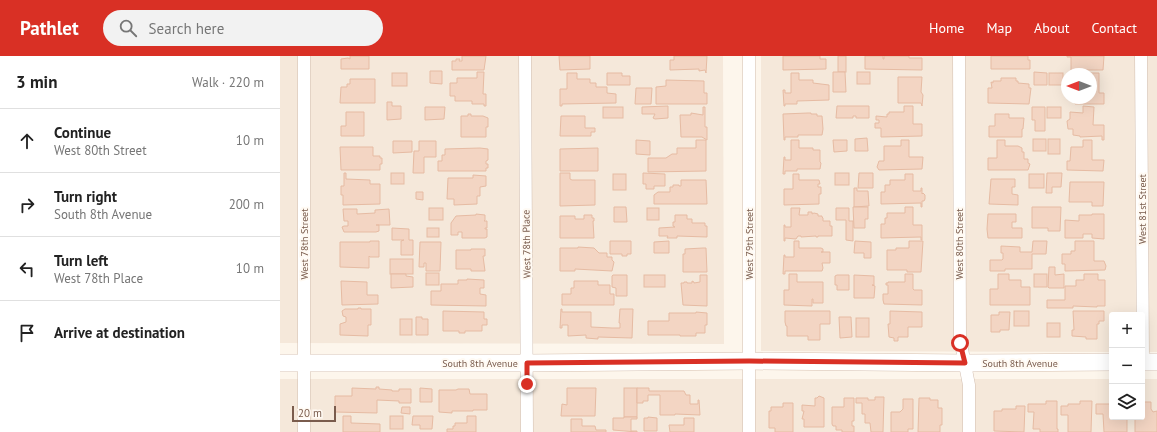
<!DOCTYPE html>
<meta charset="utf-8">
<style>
:root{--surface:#fff;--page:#f2f2f2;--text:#222;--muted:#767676;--line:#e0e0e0;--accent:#d93025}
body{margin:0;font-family:"PT Sans",sans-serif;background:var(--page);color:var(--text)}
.controls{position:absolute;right:12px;bottom:12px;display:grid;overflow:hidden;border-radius:4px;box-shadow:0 4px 16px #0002}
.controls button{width:36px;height:36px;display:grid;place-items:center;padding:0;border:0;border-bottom:1px solid var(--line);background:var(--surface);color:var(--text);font:20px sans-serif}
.compass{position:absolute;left:781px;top:12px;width:36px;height:36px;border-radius:50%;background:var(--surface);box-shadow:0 4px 16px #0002;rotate:270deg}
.scale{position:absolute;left:12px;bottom:10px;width:44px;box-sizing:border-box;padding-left:4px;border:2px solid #7a5c4d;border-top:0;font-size:11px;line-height:14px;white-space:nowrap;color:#7a5c4d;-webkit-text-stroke:3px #fffaf3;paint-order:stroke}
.stop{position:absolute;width:12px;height:12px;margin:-9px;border:3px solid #d93025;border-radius:50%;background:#fff}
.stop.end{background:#d93025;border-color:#fff;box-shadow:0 1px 4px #0008}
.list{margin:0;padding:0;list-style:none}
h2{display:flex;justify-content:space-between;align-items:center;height:52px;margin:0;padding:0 16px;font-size:17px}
h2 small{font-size:13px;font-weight:400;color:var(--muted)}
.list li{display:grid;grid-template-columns:26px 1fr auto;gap:12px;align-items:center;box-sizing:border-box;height:64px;padding:0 16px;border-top:1px solid var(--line)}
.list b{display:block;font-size:15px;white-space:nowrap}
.list p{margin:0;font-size:13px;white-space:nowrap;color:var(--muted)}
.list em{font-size:13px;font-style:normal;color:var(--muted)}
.icon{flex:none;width:22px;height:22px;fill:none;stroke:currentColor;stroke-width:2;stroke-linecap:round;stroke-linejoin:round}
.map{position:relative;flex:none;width:877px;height:376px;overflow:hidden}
header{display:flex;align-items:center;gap:24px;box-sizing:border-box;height:56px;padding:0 20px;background:var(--accent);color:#fff}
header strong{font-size:19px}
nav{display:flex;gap:22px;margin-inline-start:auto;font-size:14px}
.search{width:280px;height:36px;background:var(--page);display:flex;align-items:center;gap:10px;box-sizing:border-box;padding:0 14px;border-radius:22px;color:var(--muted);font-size:15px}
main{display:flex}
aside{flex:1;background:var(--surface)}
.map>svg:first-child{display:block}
</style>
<header>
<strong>Pathlet</strong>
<div class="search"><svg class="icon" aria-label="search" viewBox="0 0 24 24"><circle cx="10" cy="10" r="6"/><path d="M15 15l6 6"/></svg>Search here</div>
<nav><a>Home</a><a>Map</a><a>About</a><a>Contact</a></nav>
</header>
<main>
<aside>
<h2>3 min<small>Walk · 220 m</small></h2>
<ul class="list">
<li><svg class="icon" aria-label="ahead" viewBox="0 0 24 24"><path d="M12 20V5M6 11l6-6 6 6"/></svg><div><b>Continue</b><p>West 80th Street</p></div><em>10 m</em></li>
<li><svg class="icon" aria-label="right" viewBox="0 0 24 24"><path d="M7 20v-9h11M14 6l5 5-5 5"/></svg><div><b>Turn right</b><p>South 8th Avenue</p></div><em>200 m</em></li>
<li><svg class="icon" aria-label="left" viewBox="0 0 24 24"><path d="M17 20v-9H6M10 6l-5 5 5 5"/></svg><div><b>Turn left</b><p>West 78th Place</p></div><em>10 m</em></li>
<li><svg class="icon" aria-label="arrive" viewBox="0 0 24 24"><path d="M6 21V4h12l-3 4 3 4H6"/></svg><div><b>Arrive at destination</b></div></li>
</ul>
</aside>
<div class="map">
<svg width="877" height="376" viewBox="0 0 877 376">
<rect width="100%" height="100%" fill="#fdf6ec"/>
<g fill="#f5e8da" fill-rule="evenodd">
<path d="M0,0H443L444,288L0,287Z"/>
<path d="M481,0H877V296H862V259H832V296L481,295ZM787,18H811V42H787Z"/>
<path d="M0,323H832V361H862V323H877V376H0Z"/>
</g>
<g fill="#f3d5c3" stroke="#e6bba3">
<path d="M70,0H89V13H61V3L68,2L70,3Z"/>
<path d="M182,0H206L204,14H172V5H176V3H180L179,5H182Z"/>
<path d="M279,0H310V13L280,14Z"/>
<path d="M394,0H427L426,17L425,14L419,15V13L390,14V4H394Z"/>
<path d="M503,0H540V3H546V13L503,14Z"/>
<rect x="558" y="0" width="8" height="16"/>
<path d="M585,0H603V3H604V0H629V2H642V14L585,13Z"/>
<path d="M711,0H748V4H750V13H711Z"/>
<path d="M787,0H824L823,14H791V1H787Z"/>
<path d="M150,15H162V28L150,27Z"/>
<path d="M197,16H204L203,38H206V50H204V48H192V45H175V40H170V27H177V22H197Z"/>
<path d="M553,16H565L566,36H553Z"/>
<rect x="577" y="16" width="13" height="12"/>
<path d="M754,16L767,17V29H754Z"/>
<rect x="112" y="17" width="15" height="13"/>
<path d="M287,17H297V23H310V27H316V31H327V37L336,38V47L282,48V50H280V33H287Z"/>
<path d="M327,17H342V20H350V29H327Z"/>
<path d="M511,17H519V24H533V27L549,29V44L517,45V48H505V50H504L503,34H505V37H511Z"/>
<rect x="769" y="17" width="14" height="12"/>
<path d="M809,17H819V37H824V48H795V42H811V18Z"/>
<path d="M618,21H642L641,36L643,39L642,50L641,47H618Z"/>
<path d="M721,22H736V25H738V27L749,28V32H751L749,48L708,47V32H712L711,26L713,27V25H721Z"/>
<path d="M70,23H95V47H60L61,31H67V28H70Z"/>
<path d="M386,24L424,25V37H427V48H376V31L386,30Z"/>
<path d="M356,32H372L371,48H355Z"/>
<path d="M107,46H112V50H121V63L107,64Z"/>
<path d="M388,50V62L375,63L373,62L375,58H362V51Z"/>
<path d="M557,50H589V62H576V60H573V62H556Z"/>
<path d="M624,50H633V68H642V80L601,81V72H595V67H599V64H596V60L607,61V58H609V56H624Z"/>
<path d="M803,50L814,51L813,69H824V84H822V80L800,81V80L793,79V73H788L787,65L790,63V56L803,57Z"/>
<path d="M145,51H165L164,63L145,64Z"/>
<rect x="323" y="51" width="20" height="11"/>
<path d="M423,51H425V71H427V84L422,81H401L400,59H411V57L423,59Z"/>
<path d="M752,51H765V75H755V64H752Z"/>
<rect x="767" y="51" width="14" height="11"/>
<path d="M66,56H84V80H61V70H66Z"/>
<path d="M528,57H531V58H537V60H542L543,73L542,79H518V81H505V84H504L503,58Z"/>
<path d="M188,58H191V60H203L208,62V71H206V81H181V60H188Z"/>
<path d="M715,58H729V62H744L743,73H742V81H709V70H715Z"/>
<path d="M281,60H305V72H315V76H311V80H280Z"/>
<path d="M587,82L588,95H575V83Z"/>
<rect x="753" y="83" width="13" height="12"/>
<rect x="768" y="83" width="12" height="15"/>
<path d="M356,84L370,85V99L356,98Z"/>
<path d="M416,84H426V115L368,116V102H386L392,98H397V92H416Z"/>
<path d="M511,84H519V92H533V94H540V106L541,107L540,113H517V115H505V118H503L504,101H505V104H511Z"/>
<path d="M553,84H567V95L554,96Z"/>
<path d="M621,84H629V101H643L642,113L599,114L597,111L599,105H604V90H621Z"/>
<path d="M717,84H725V90H738L742,92V96H744V103H748V107L750,108L748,114H708V102H717Z"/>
<path d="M803,84H812V104H824L823,115L787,114V105H790L791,91H803Z"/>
<path d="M113,85H132V96L113,97Z"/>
<path d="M139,85H156V101H144V117H133L134,95H139Z"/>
<path d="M60,91H93V100H100V102H102V108H100V114H61Z"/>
<path d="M200,92L208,93V104L206,105V108H208V112H206V115H158V105H162V99H165V93Z"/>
<path d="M318,92V115H280V93Z"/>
<path d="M64,117H66V123L90,124V128H100V148L63,149V139H61V130H64Z"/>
<rect x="111" y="117" width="13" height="11"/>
<path d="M280,117H290V123L292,124H315V149L280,150Z"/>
<path d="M363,117L385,118V130H374V133H366V128H363Z"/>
<rect x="555" y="117" width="14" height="12"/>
<path d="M579,117H593V132H578Z"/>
<path d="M767,117H782L781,131H772V137H766Z"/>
<rect x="333" y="118" width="13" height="16"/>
<path d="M513,118H519V124H539L540,128H538V131H541V138H539V148L504,149V133H513Z"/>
<path d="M625,118H633V135H641V132H642V138L643,137L645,139V143L644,145H642V151H641V147L601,148V136H605V129H610V124H625Z"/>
<rect x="749" y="118" width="15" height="14"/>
<path d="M193,119L206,120V130L200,131V140H197V148L174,149V143H167L168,122H193Z"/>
<path d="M711,123H735V131H732V138L738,139V149L709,148Z"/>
<path d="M401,124H426L427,148H374V139L378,136H390V131H393V129H399V130H401Z"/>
<path d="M790,126H824L823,150H812V146H789Z"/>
<path d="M574,132H577V135H588L589,150L574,151Z"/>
<path d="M136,136H143V144L136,143Z"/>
<path d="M334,151H346L347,166H334Z"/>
<path d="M573,151H588V163H585V172H574Z"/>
<path d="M625,151H633V169H642V184H641V181L601,182V168H605V162H607V157H625Z"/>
<path d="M752,151H781L780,175H768V172H752Z"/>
<rect x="149" y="152" width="14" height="12"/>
<rect x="367" y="152" width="12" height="12"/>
<path d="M511,152H520L519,159H528V156H532V158L534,157L538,158V160H542V161L543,162V165H550V170H552V180H538V181H536V180L521,181V180H518L516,183L505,182V185H504V169H505V171H511Z"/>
<path d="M556,152H569V165H573V185L566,184V164H556Z"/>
<path d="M63,153H77V158L95,157V154L109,153L110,169H96H99V175L96,176H64L62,171L64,170H68V165H64Z"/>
<path d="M196,158L205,159V164L204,165H207V172H205V173H207V181L205,182H182V176H178V179H171V167L176,160L196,159Z"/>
<path d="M708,158H736V166H732V172H742V182H708L707,173Z"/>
<path d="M812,158H824V183L812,182V178H803V182H785V164L799,165V159H812Z"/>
<path d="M304,159H312V162H314V165H313L314,182H280V160H295V163H304Z"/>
<path d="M395,159H407V163H412V167H425V170H427V181L397,180V182H387L388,180H379V172L395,171L393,170V166H395Z"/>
<path d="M112,172L129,173V184H133V199H121V185L124,184H112Z"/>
<rect x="147" y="172" width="12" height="9"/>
<path d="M90,185H99V201H90L89,200V212L60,211V186H90Z"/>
<path d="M330,185H351V198H347V200H342V198H330Z"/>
<path d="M389,185V197H374V186Z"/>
<path d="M514,185H519V192H541L543,193V196H541H550V207H542L543,212L542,215H505V218H503L504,199H505V201H514Z"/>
<path d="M575,185L591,186V202H584V197H574Z"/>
<path d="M629,185H643L641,216H627V214H607V194H616V192H629Z"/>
<path d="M753,185H767L766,198H752V213H725V215H710V204H722L723,203V197H721V190L740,191V196H752Z"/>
<path d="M795,185H814V205H824L826,210L825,214L785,215V208H782V198H791V195H795Z"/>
<path d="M140,186H161L160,215H146V207H144V211H139Z"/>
<path d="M298,191L314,192L319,197H327V201H332V204L334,206L332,215L295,213V215H280V192H298Z"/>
<path d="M423,192H426L427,216H403V198H405V193Z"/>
<path d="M191,193H205V200H203L205,215H191V213H176V194H191Z"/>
<rect x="110" y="203" width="23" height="15"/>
<path d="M769,211H775V219L784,218V232H769L768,231Z"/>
<rect x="146" y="217" width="13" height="12"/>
<path d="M111,218H126V220L133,221V231L111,232Z"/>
<path d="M509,218H517V226H543V247H533V243H532V250L504,249V234H509Z"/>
<path d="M625,218H633V233L634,234H642V249L604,248L603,244V238H608V229H606V227H608V226H625Z"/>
<path d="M718,218H729V224H741V231H750V249H710V233H718Z"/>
<rect x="754" y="218" width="13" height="13"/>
<path d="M804,218H818V224H825V250H817V251L793,250V252H767V244H785V230H796V224H804Z"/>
<path d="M333,219H347V240H336V232L332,231V220Z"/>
<rect x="364" y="219" width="21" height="12"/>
<path d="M420,219H427V250L403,249L401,227H404V226H407V227H412V225L414,226V227L420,226Z"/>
<path d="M557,219H569V234H557V229H555V220Z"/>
<path d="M574,219L594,220V229H592L595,230L594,242H574Z"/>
<path d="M187,223L204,224V232H200V238L206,239V250L151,249V235H161V228H178V224H187Z"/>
<path d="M61,225L87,226V239H98V248L62,249Z"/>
<path d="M294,225H318V229H330V238H334V249H282V238H291V232H294Z"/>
<path d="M78,252H81V253H91V269H88V280L60,279V268L66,266V261L63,260L62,255L65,253H78Z"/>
<path d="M281,253H282V256H311V271L332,272H340V267H339L340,253H353L352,282L318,281V283L306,282V279L288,280V269H282V272H280Z"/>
<path d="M163,255L204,256V263H207V269H202V275H185V277H179V275H163Z"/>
<path d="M505,255H550V268H540V284H528V280H507V270H506L505,266Z"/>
<path d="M610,255L642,256V271H628V281H618V285H614V282L609,281L608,268H610Z"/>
<rect x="734" y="255" width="15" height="15"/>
<path d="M793,255H824V265H819V268H817V283H806V281L792,280V274H794Z"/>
<path d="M416,256L427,257V269H425V277H416V280H400V279H368V265H389V257H416Z"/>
<path d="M719,256H730L729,274H720V276H711V259H719Z"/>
<path d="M136,261H142V263H148V279H136Z"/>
<path d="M559,261H571L572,281L560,282Z"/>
<rect x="576" y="262" width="13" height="19"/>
<rect x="120" y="263" width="12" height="16"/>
<rect x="767" y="267" width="13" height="14"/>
<path d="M96,331H99V333L112,334V335H119V333H131V347H119V345L97,344V357L55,356V340H72V332L96,333Z"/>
<path d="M140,332L152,333V346H140Z"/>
<path d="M287,332H316L315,360H281L282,348L287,349Z"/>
<rect x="344" y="332" width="13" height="29"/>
<path d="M357,332H369V335H404L406,339H410V348H418V344H419L420,359L395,358V359H380V339H368V345H363V347H357Z"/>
<path d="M178,333H189L190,338H207V354H193V355H172V357L159,356V334H176Z"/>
<path d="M539,340L544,342V371H524V363H522L524,355H522V349L535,350V342H537Z"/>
<path d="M595,341H604L603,376H591L590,367H585V358H582V347H576V342H588V344H595Z"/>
<path d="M564,342H574V365H572V370H574V376H562V374H556V370H553L552,368V351H564Z"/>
<path d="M639,342H650V344H658V352H662V369H660V376H638Z"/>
<path d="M623,343H633V373H628V376H611V356H620L623,353Z"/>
<path d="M766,345H777V373H778V376H760V373H753L754,356H748V348H766Z"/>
<path d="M800,345H812L811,376H788V359H781V350H788V348H800Z"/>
<path d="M862,346H871V353L873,356L877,355V376H855V361H862Z"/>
<path d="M503,347H513V376H495V372H489V355H491V351H503Z"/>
<path d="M816,348H832V361H847V376H824L823,358H816Z"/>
<path d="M736,350H745L744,376L714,375V355H722V353H736Z"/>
<path d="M122,351H130V358L121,357Z"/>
<path d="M63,360H71V367L100,368V376H63Z"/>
<rect x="110" y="360" width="13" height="13"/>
<path d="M133,360H153L152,373H140V369H132Z"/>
<path d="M187,360H196V376H167V373H173V370H175V367H187Z"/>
<path d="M344,361H357V363H351V375H357V376L333,374V362H344Z"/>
<path d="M368,361L377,362V375H364V362H368Z"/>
<path d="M404,362H414V376H390L389,369H404Z"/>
<path d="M291,363H302V370H315L316,374H326V376H291Z"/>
</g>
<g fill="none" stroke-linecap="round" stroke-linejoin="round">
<defs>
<g id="street">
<path d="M24,0V376"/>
<path d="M245,0L247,376"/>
<path d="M679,0L680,283L689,329V376"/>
<path d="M861,0L863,306"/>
<path d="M469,376V0"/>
</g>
<g id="secondary">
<path d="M862,306H877"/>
<path d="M0,307H247L469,305L685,307L832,306"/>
</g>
</defs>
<use href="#street" stroke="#d1beb0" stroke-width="13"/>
<use href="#secondary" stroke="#d6c0b0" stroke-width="18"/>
<use href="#street" stroke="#fff" stroke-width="12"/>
<use href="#secondary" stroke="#fff" stroke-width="17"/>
</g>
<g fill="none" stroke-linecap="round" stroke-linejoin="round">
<path stroke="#d93025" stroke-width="5" d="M247,328V307L469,305L685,307L680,287"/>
</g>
<g text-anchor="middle" stroke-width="4" stroke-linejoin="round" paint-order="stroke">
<g font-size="10" fill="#7a5c4d" stroke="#fffaf3">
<text transform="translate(862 153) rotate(-90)" y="4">West 81st Street</text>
<text transform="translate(24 188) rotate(-90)" y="4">West 78th Street</text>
<text transform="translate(246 188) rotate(-91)" y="4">West 78th Place</text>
<text transform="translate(469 188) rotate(-90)" y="4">West 79th Street</text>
<text transform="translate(679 188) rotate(-90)" y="4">West 80th Street</text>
<text x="200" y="311">South 8th Avenue</text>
<text x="740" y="311">South 8th Avenue</text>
</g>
</g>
</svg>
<div class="controls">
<button>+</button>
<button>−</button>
<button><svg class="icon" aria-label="layers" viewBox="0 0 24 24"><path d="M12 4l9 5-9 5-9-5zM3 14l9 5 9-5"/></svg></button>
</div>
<svg class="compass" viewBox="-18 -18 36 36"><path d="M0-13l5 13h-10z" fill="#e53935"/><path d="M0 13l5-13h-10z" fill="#767676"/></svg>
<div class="scale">20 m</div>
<div class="stop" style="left:680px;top:287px"></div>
<div class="stop end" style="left:247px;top:328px"></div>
</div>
</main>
